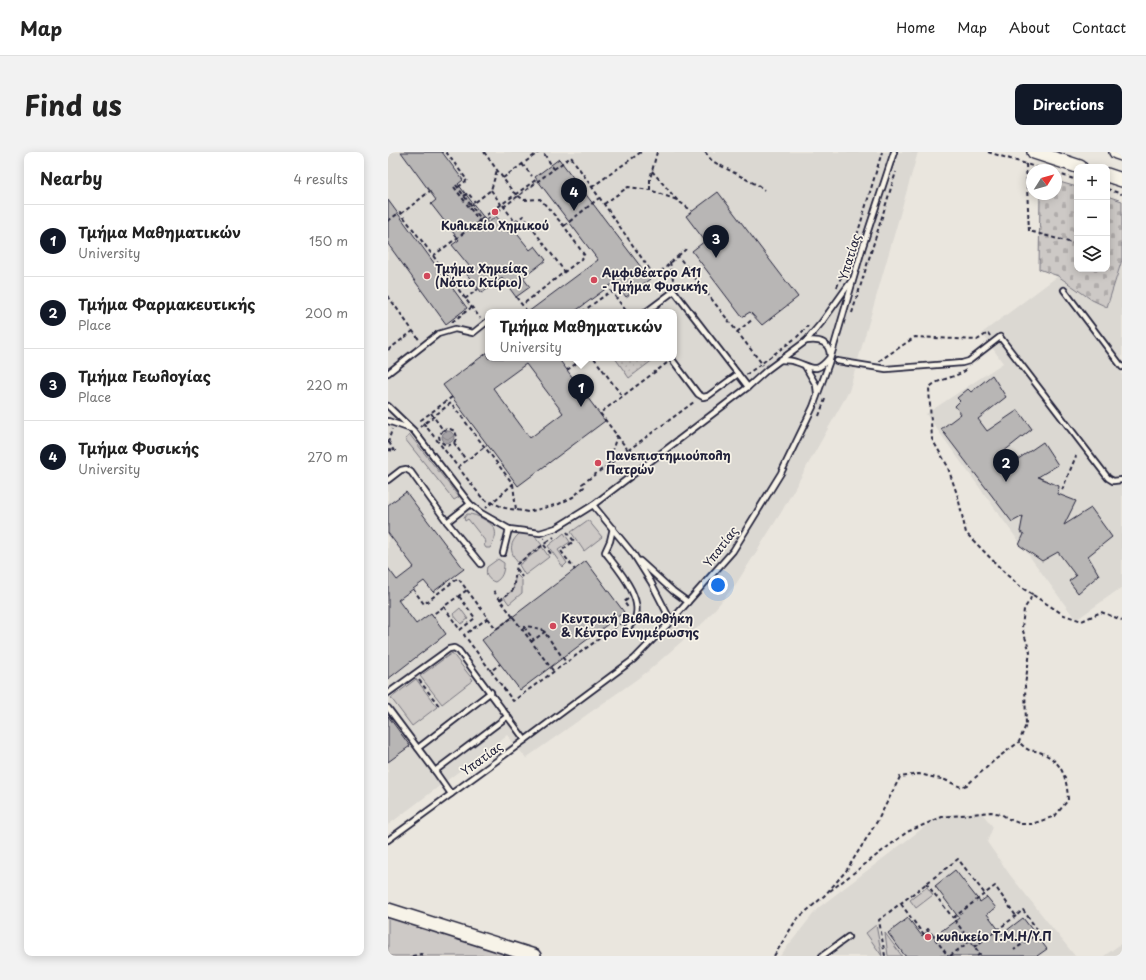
<!DOCTYPE html>
<meta charset="utf-8">
<style>
:root{--surface:#fff;--page:#f2f2f2;--text:#222;--muted:#767676;--line:#e0e0e0;--accent:#111827}
body{margin:0;font-family:"Playpen Sans",sans-serif;background:var(--page);color:var(--text)}
.controls{position:absolute;right:12px;top:12px;display:grid;overflow:hidden;border-radius:8px;box-shadow:0 2px 10px #0003}
.controls button{width:36px;height:36px;display:grid;place-items:center;padding:0;border:0;border-bottom:1px solid var(--line);background:var(--surface);color:var(--text);font:20px sans-serif}
.compass{position:absolute;left:638px;top:12px;width:36px;height:36px;border-radius:50%;background:var(--surface);box-shadow:0 2px 10px #0003;rotate:53deg}
.you{position:absolute;left:330px;top:433px;width:14px;height:14px;margin:-10px;border:3px solid #fff;border-radius:50%;background:#1a73e8;box-shadow:0 0 0 6px #1a73e833}
.badge{display:grid;place-items:center;width:26px;height:26px;border-radius:50%;background:var(--accent);color:#fff;font-size:13px;font-weight:700}
.pin{position:absolute;translate:-50% -33px;filter:drop-shadow(0 1px 2px #0008)}
.pin::after{content:'';position:absolute;top:21px;width:14px;height:12px;background:inherit;clip-path:polygon(0 0,100% 0,50% 100%)}
.popup{position:absolute;left:97px;top:157px;width:192px;height:52px;box-sizing:border-box;display:grid;place-content:center;border-radius:8px;background:var(--surface);filter:drop-shadow(0 1px 3px #0005);font-size:13px;white-space:nowrap;color:var(--muted)}
.popup b{font-size:15px;color:var(--text)}
.popup::after{content:'';position:absolute;left:50%;top:100%;margin-left:-8px;border:8px solid transparent;border-top-color:var(--surface)}
.list{margin:0;padding:0;list-style:none}
h2{display:flex;justify-content:space-between;align-items:center;height:52px;margin:0;padding:0 16px;font-size:17px}
h2 small{font-size:13px;font-weight:400;color:var(--muted)}
.list li{display:grid;grid-template-columns:26px 1fr auto;gap:12px;align-items:center;box-sizing:border-box;height:72px;padding:0 16px;border-top:1px solid var(--line)}
.list b{display:block;font-size:15px;white-space:nowrap}
.list p{margin:0;font-size:13px;white-space:nowrap;color:var(--muted)}
.list em{font-size:13px;font-style:normal;color:var(--muted)}
.icon{flex:none;width:22px;height:22px;fill:none;stroke:currentColor;stroke-width:2;stroke-linecap:round;stroke-linejoin:round}
.map{position:relative;flex:none;width:734px;height:804px;overflow:hidden;border-radius:8px}
header{display:flex;align-items:center;gap:24px;box-sizing:border-box;height:56px;padding:0 20px;background:var(--surface);border-bottom:1px solid var(--line)}
header strong{font-size:19px}
nav{display:flex;gap:22px;margin-inline-start:auto;font-size:14px}
.intro{display:flex;align-items:center;justify-content:space-between;box-sizing:border-box;height:96px;padding:0 24px}
h1{margin:0;font-size:28px}
.button{padding:10px 18px;border-radius:8px;background:var(--accent);color:#fff;font-size:14px;font-weight:700}
main{display:flex;gap:24px;padding:0 24px}
aside{flex:1;background:var(--surface);border-radius:8px;box-shadow:0 2px 10px #0003}
.map>svg:first-child{display:block}
</style>
<header>
<strong>Map</strong>
<nav><a>Home</a><a>Map</a><a>About</a><a>Contact</a></nav>
</header>
<div class="intro"><h1>Find us</h1><a class="button">Directions</a></div>
<main>
<aside>
<h2>Nearby<small>4 results</small></h2>
<ul class="list">
<li><span class="badge">1</span><div><b>Τμήμα Μαθηματικών</b><p>University</p></div><em>150 m</em></li>
<li><span class="badge">2</span><div><b>Τμήμα Φαρμακευτικής</b><p>Place</p></div><em>200 m</em></li>
<li><span class="badge">3</span><div><b>Τμήμα Γεωλογίας</b><p>Place</p></div><em>220 m</em></li>
<li><span class="badge">4</span><div><b>Τμήμα Φυσικής</b><p>University</p></div><em>270 m</em></li>
</ul>
</aside>
<div class="map">
<svg width="734" height="804" viewBox="0 0 734 804">
<defs>
<pattern id="cemetery-stones" width="16" height="16" patternUnits="userSpaceOnUse"><rect width="16" height="16" fill="#cdc9c6"/><path d="M2 7V4a2 2 0 0 1 4 0v3zM10 15v-3a2 2 0 0 1 4 0v3z" fill="#b0acab"/></pattern>
<pattern id="garden-dots" width="8" height="8" patternUnits="userSpaceOnUse"><rect width="8" height="8" fill="#cdc9c6"/><path d="M2 2h.1M6 6h.1" fill="none" stroke="#b0acab" stroke-width="1.8" stroke-linecap="round"/></pattern>
<pattern id="water-waves" width="16" height="10" patternUnits="userSpaceOnUse"><rect width="16" height="10" fill="#a6a3a6"/><path d="M0 5q4-4 8 0t8 0" fill="none" stroke="#878488"/></pattern>
</defs>
<rect width="100%" height="100%" fill="#eae6de"/>
<filter id="ink" filterUnits="userSpaceOnUse"><feTurbulence type="fractalNoise" baseFrequency=".025" numOctaves="2"/><feDisplacementMap in="SourceGraphic" scale="8" xChannelSelector="R" yChannelSelector="G"/><feConvolveMatrix kernelMatrix="1 2 1 2 8 2 1 2 1" color-interpolation-filters="sRGB"/></filter>
<g filter="url(#ink)">
<g fill="#dbd8d2" fill-rule="evenodd">
<path d="M0,0H530L461,239L394,359L348,432L317,469L259,520L138,606L119,583L0,673ZM100,160H286V206H100Z"/>
<path d="M734,108V435L688,468L538,262L615,211L594,181L670,124L704,148L719,155Z"/>
<path d="M593,660L605,675L599,690L622,723L687,804H392L430,756L552,663Z"/>
<path d="M734,791V804H716Z"/>
</g>
<g fill="#cdc9c6" stroke="#787680">
<path d="M22,283L71,345L66,348L17,287Z"/>
<path d="M79,362C85,362 90,364 95,367C109,374 111,382 102,396H98L96,393L98,390L80,367L77,369L76,366Z"/>
<path d="M200,368L214,385L196,399L183,380Z"/>
<path d="M132,381L146,383L154,393L130,411C121,399 121,391 132,381Z"/>
<path d="M176,381L182,390L170,398L179,411L175,415L160,394Z"/>
<path d="M154,395L161,405L137,423L131,413Z"/>
<path d="M110,407L116,411C116,420 114,426 107,430C100,428 97,423 99,415Z"/>
<path d="M128,422L134,428V441L121,452L116,445L125,438Z"/>
<path d="M72,456L80,467L73,472L65,462Z"/>
<path d="M64,501L85,528L54,552L32,524Z"/>
<path d="M28,527L49,555L24,574L3,546Z"/>
<path d="M539,735L545,743L528,756L522,748Z"/>
<path d="M0,765L125,804H0Z"/>
<path d="M488,773L494,804L478,781Z"/>
<path d="M497,781L514,804H500Z"/>
</g>
<path fill="url(#cemetery-stones)" stroke="#787680" d="M668,29L689,35V117H719V44L734,49V108L719,155L704,148L670,124L651,117L652,42H668Z"/>
<path fill="url(#garden-dots)" stroke="#787680" d="M227,206H265L266,207L241,226Z"/>
<circle fill="url(#water-waves)" stroke="#716f7b" cx="60" cy="285" r="6"/>
<g fill="#b8b6b5" stroke="#22223b" fill-rule="evenodd">
<path d="M13,0H54L75,28L70,32L100,71L108,64L122,82L126,78L142,98L147,94L158,108L135,126L142,135L128,145L114,126L94,141L76,119L82,115L64,93L71,88L43,52L48,48Z"/>
<path d="M171,7L262,127L238,145L227,130L186,160H140L210,108L147,25Z"/>
<path d="M330,40L410,145L374,173L362,160L354,165L304,99L317,89L298,64Z"/>
<path d="M0,48L79,156L58,172L0,92Z"/>
<path d="M100,200V206H170L217,269L130,334L55,233ZM138,212L175,261L142,286L105,236Z"/>
<path d="M604,223L618,245L590,267L599,279L630,258L644,277L615,300L623,312L655,290L670,313L650,325L671,334L670,342L688,349L676,373L703,356L724,385L700,404L711,423L690,441L681,429L688,424L670,400L654,409L631,393L636,382L632,380L635,364L624,370L553,277L573,262L567,254L572,249L569,246L580,237L583,240Z"/>
<path d="M18,340L76,417L45,440L36,429L10,448L28,472L43,461L58,482L0,527V416L9,428L26,415L0,381V353Z"/>
<path d="M198,409L236,460L132,538L94,488Z"/>
<path d="M0,564L22,594L0,610Z"/>
<path d="M567,718L592,750L599,745L608,756L599,762L614,782L635,766L659,797L649,804H517L500,781L520,766L534,784L540,779L545,785L571,766L547,734Z"/>
</g>
<g fill="none" stroke-linecap="round" stroke-linejoin="round">
<defs>
<g id="lane">
<path d="M676,138L734,215"/>
<path d="M258,160L286,139L360,235"/>
<path d="M283,206L310,242L315,245L320,244L350,222"/>
<path d="M392,208C398,208 403,208 408,210C426,216 428,222 442,205C442,190 432,187 418,189"/>
<path d="M449,209L498,217L574,211L581,209L612,185L720,326L725,329L734,328"/>
<path d="M417,214L428,233L429,241"/>
<path d="M0,221L50,182L67,177L85,181L100,169"/>
<path d="M0,254L26,279L82,352"/>
<path d="M0,269L23,277"/>
<path d="M0,328L13,318L18,317L23,320L59,370L82,352L93,361L121,377L152,381L168,376L205,353L360,235L379,218L418,189L434,170L464,128"/>
<path d="M205,353L246,403L263,430L283,469"/>
<path d="M59,370L93,412"/>
<path d="M225,376L222,389L217,400C229,416 259,449 245,470C243,473 239,476 236,479"/>
<path d="M115,401L121,377"/>
<path d="M252,409L285,439L300,450"/>
<path d="M0,541L61,497L66,496L71,499L137,588"/>
<path d="M0,556L47,619"/>
<path d="M30,596L103,540"/>
<path d="M63,642L47,619L120,564"/>
<path d="M0,688L137,588L246,507L283,469L345,399L393,321L425,255L441,211L475,94L506,0"/>
<path d="M434,804L460,785"/>
</g>
<g id="secondary">
<path d="M646,0L692,15"/>
<path d="M728,0L734,2"/>
<path d="M719,23L734,28"/>
<path d="M0,758L146,804"/>
</g>
</defs>
<use href="#lane" stroke="#22223b" stroke-width="8"/>
<use href="#secondary" stroke="#22223b" stroke-width="16"/>
<g stroke="#22223b" stroke-width="2" stroke-dasharray="4 3" stroke-linecap="butt">
<path d="M58,0L79,28L68,37"/>
<path d="M96,0L125,40L136,48L152,47L176,74L197,104L134,153"/>
<path d="M269,0L262,27V38L289,48"/>
<path d="M317,0L324,9L371,34L376,38"/>
<path d="M600,0L657,18"/>
<path d="M134,12L144,24"/>
<path d="M638,12L641,79L688,92"/>
<path d="M166,17L183,5L267,125L290,104L375,213"/>
<path d="M264,19L289,48L304,59"/>
<path d="M668,21L689,28"/>
<path d="M115,26L151,0"/>
<path d="M66,35L81,55"/>
<path d="M204,35L253,0"/>
<path d="M719,37L734,42"/>
<path d="M103,38L115,55"/>
<path d="M76,44L80,41L87,50"/>
<path d="M216,52L240,35L262,38"/>
<path d="M119,59L127,70L135,64L177,120"/>
<path d="M13,62L42,39"/>
<path d="M92,68L93,67"/>
<path d="M0,69L12,60L92,166"/>
<path d="M88,71L92,76L95,74L81,55L103,38L109,18"/>
<path d="M93,72L166,17L155,0"/>
<path d="M176,74L211,46"/>
<path d="M45,104L89,71"/>
<path d="M290,104L298,97"/>
<path d="M282,110L286,133"/>
<path d="M449,135L467,90L494,0"/>
<path d="M0,144L32,189"/>
<path d="M128,145L138,158L136,160"/>
<path d="M77,147L90,137"/>
<path d="M194,160L223,139L239,160"/>
<path d="M464,161L508,20"/>
<path d="M64,170L84,155"/>
<path d="M349,180L365,167"/>
<path d="M0,198L25,179"/>
<path d="M206,206L234,244"/>
<path d="M491,209L527,185L589,188L600,181L602,184"/>
<path d="M179,218L196,206"/>
<path d="M358,223L409,185L420,174"/>
<path d="M64,245L33,268L95,347L117,356L140,360L171,352L185,345L196,335L194,332L220,313"/>
<path d="M43,261L55,278L51,284L52,289L59,294L66,291L78,308"/>
<path d="M431,264L437,247"/>
<path d="M32,275L63,251L125,332L98,356"/>
<path d="M55,278L62,277L67,279L69,285L66,291"/>
<path d="M229,283L220,313L306,250"/>
<path d="M1,290L6,299"/>
<path d="M0,291L4,277"/>
<path d="M0,298L8,299"/>
<path d="M240,298L212,261L279,211"/>
<path d="M70,315L99,293"/>
<path d="M125,332L128,358"/>
<path d="M674,338L688,304"/>
<path d="M179,380L186,389L173,399L187,418"/>
<path d="M159,390L166,385"/>
<path d="M156,393L164,403"/>
<path d="M129,417L134,425"/>
<path d="M25,437L36,452L70,426L79,438L44,463"/>
<path d="M79,438L100,466L76,483L103,519L112,512"/>
<path d="M645,443L676,463L694,469L713,460L734,468"/>
<path d="M240,447L236,450L241,457"/>
<path d="M112,448L125,438L129,412L159,390L156,386"/>
<path d="M56,455L72,478L87,466L71,444"/>
<path d="M125,465L166,520"/>
<path d="M100,466L108,477L125,465L104,437"/>
<path d="M136,475L146,488"/>
<path d="M134,477L138,474L154,477L178,510"/>
<path d="M143,490L158,479"/>
<path d="M103,519L125,549L233,471"/>
<path d="M31,528L52,555"/>
<path d="M538,731L565,766"/>
<path d="M442,739L519,680L554,665L603,660L613,662L621,667L633,672H644L667,664L680,648C679,627 675,610 654,601C650,599 645,599 641,598C638,597 634,593 631,590"/>
<path d="M513,752L535,782L540,777L560,804"/>
<path d="M586,795L628,764"/>
<path d="M24,804L33,802L37,804"/>
<path d="M386,804L408,768L436,744L458,719L490,668L512,625L531,622L557,628L573,635L579,633L608,607L631,590L638,573L637,533L642,500L634,476L636,457L642,448L644,442L634,436L619,423L578,381L570,345L559,313L544,287L541,236C548,227 568,226 578,218"/>
<path d="M497,804L491,768L570,707L597,742"/>
<path d="M562,804L582,789"/>
<path d="M589,804L592,802L565,766L607,734L628,764L635,758L651,780L626,798"/>
</g>
<use href="#lane" stroke="#f7f3e8" stroke-width="4.5"/>
<use href="#secondary" stroke="#f7f3e8" stroke-width="13"/>
<g stroke="#22223b" stroke-width="2" stroke-dasharray="4 3" stroke-linecap="butt">
<path d="M68,33L93,67L149,27"/>
<path d="M115,53L119,59"/>
<path d="M89,71L92,68"/>
</g>
</g>
</g>
<g fill="#d1495b" stroke="#f7f3e8" stroke-width="1.5">
<circle cx="107" cy="60" r="4"/>
<circle cx="39" cy="124" r="4"/>
<circle cx="206" cy="128" r="4"/>
<circle cx="210" cy="311" r="4"/>
<circle cx="165" cy="474" r="4"/>
<circle cx="540" cy="785" r="4"/>
</g>
<g text-anchor="middle" stroke-width="3.5" stroke-linejoin="round" paint-order="stroke">
<g font-size="12" font-weight="bold" fill="#22223b" stroke="#f7f3e8" text-anchor="start">
<text x="107" y="78" text-anchor="middle">Κυλικείο Χημικού</text>
<text x="47" y="121">Τμήμα Χημείας<tspan x="47" dy="14">(Νότιο Κτίριο)</tspan></text>
<text x="214" y="125">Αμφιθέατρο Α11<tspan x="214" dy="14">- Τμήμα Φυσικής</tspan></text>
<text x="218" y="308">Πανεπιστημιούπολη<tspan x="218" dy="14">Πατρών</tspan></text>
<text x="173" y="471">Κεντρική Βιβλιοθήκη<tspan x="173" dy="14">&amp; Κέντρο Ενημέρωσης</tspan></text>
<text x="548" y="789">κυλικείο Τ.M.Η/Υ.Π</text>
</g>
<g font-size="12" fill="#22223b" stroke="#f7f3e8">
<text transform="translate(462 105) rotate(-73)" y="4">Υπατίας</text>
<text transform="translate(333 395) rotate(-52)" y="4">Υπατίας</text>
<text transform="translate(94 607) rotate(-36)" y="4">Υπατίας</text>
</g>
</g>
</svg>
<div class="controls">
<button>+</button>
<button>−</button>
<button><svg class="icon" aria-label="layers" viewBox="0 0 24 24"><path d="M12 4l9 5-9 5-9-5zM3 14l9 5 9-5"/></svg></button>
</div>
<svg class="compass" viewBox="-18 -18 36 36"><path d="M0-13l5 13h-10z" fill="#e53935"/><path d="M0 13l5-13h-10z" fill="#767676"/></svg>
<div class="you"></div>
<div class="pin badge" style="left:193px;top:255px">1</div>
<div class="popup"><b>Τμήμα Μαθηματικών</b>University</div>
<div class="pin badge" style="left:618px;top:330px">2</div>
<div class="pin badge" style="left:328px;top:106px">3</div>
<div class="pin badge" style="left:186px;top:59px">4</div>
</div>
</main>
